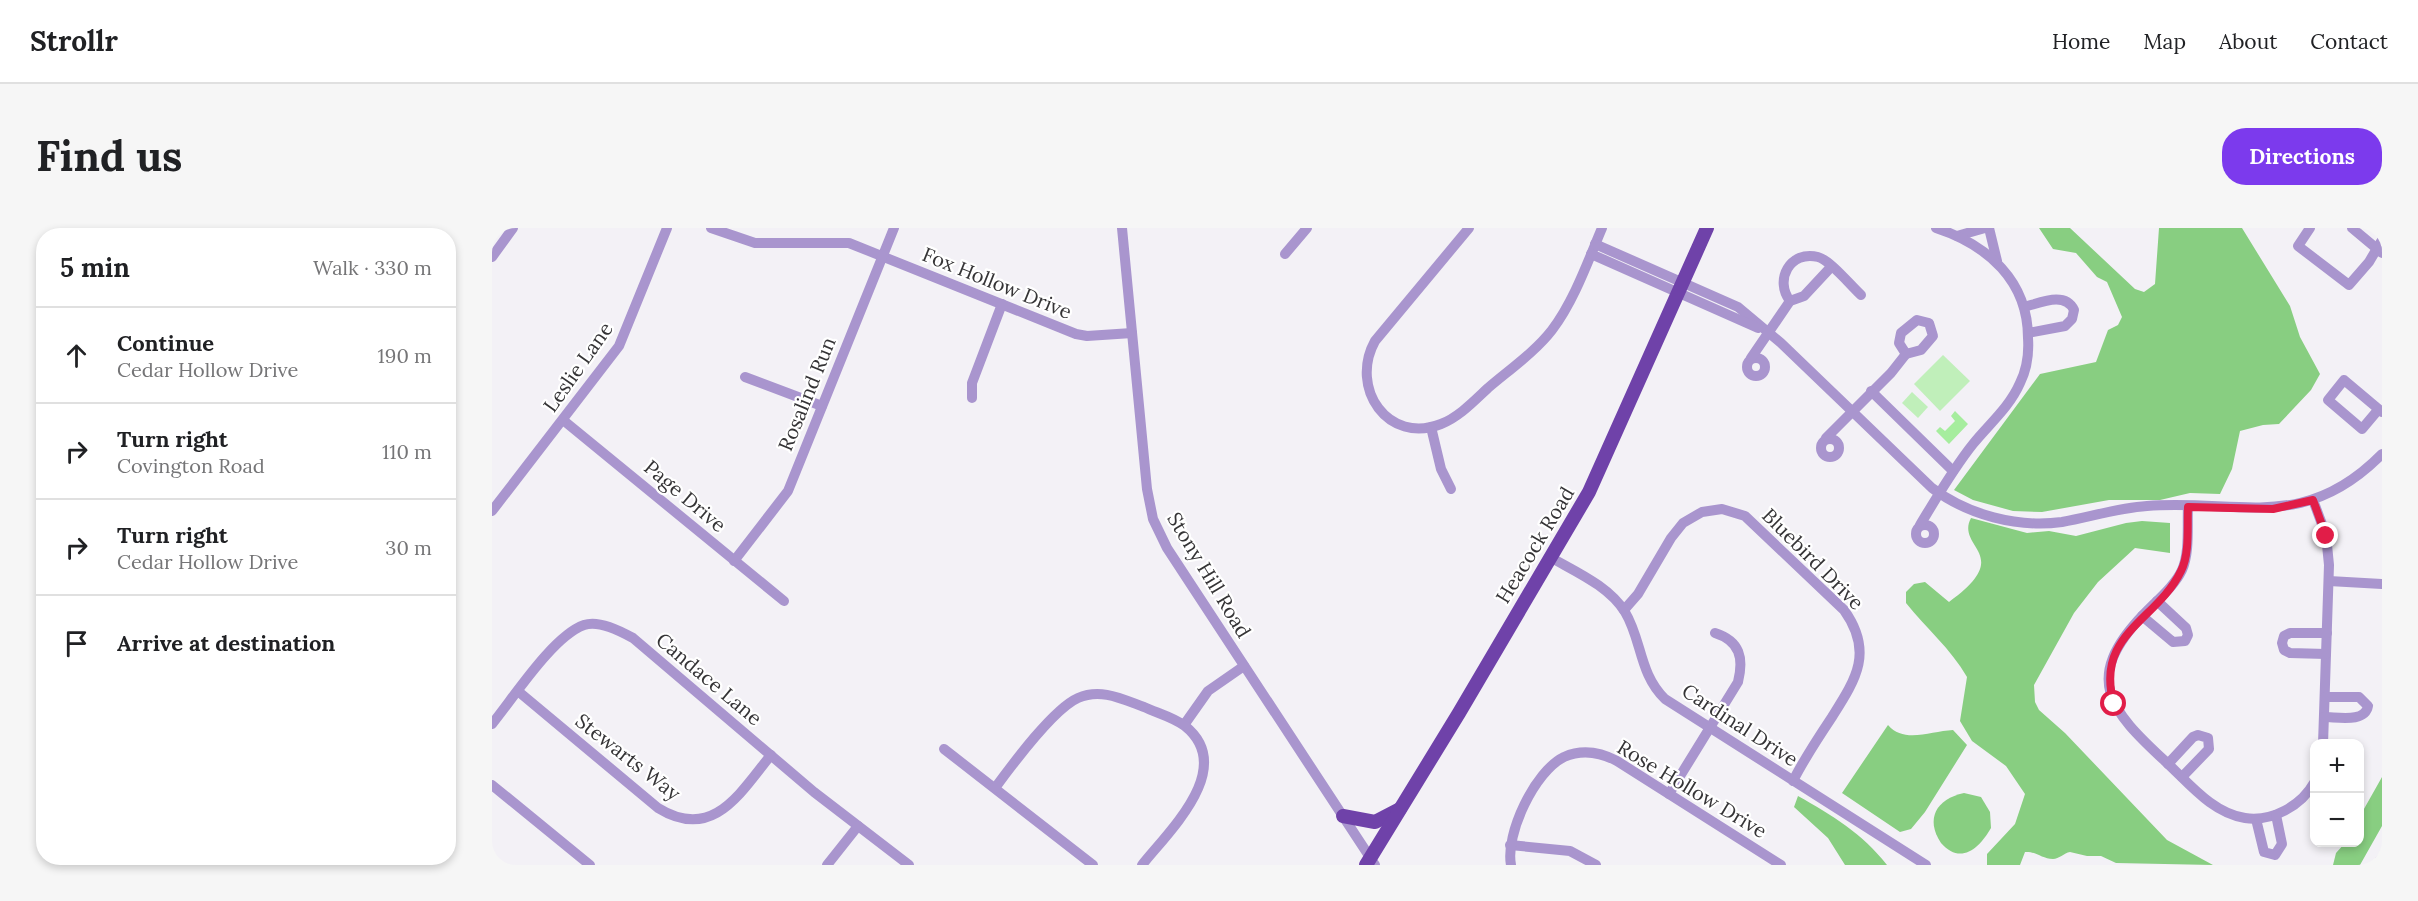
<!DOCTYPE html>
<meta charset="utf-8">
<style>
:root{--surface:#fff;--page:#f6f6f6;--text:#202124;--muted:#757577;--line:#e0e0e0;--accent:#7c3aed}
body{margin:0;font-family:Lora,serif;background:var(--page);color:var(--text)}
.controls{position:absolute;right:18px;bottom:18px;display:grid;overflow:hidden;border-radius:12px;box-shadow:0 3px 9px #0003}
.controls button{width:54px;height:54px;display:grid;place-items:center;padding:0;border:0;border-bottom:2px solid var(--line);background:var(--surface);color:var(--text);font:30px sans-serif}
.stop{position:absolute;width:18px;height:18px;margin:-14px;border:4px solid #e11d48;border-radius:50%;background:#fff}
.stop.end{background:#e11d48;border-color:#fff;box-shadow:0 2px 6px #0008}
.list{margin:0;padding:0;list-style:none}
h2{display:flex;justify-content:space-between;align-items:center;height:78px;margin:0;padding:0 24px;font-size:26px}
h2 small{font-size:20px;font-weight:400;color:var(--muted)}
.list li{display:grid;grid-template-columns:39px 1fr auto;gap:18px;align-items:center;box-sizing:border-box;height:96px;padding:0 24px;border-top:2px solid var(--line)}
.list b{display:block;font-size:22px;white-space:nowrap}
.list p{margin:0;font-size:20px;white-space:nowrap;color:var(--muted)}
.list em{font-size:20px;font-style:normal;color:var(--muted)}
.icon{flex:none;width:33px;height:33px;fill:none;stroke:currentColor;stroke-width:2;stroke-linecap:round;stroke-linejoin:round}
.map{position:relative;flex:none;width:1890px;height:637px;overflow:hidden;border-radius:24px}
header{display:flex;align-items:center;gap:36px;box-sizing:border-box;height:84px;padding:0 30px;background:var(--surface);border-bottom:2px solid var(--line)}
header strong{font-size:28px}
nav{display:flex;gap:33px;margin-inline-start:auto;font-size:21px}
.intro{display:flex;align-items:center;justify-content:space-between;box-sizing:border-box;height:144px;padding:0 36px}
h1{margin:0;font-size:42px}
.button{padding:15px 27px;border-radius:24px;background:var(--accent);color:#fff;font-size:21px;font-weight:700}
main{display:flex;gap:36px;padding:0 36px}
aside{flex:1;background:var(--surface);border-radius:24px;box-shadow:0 3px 9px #0003}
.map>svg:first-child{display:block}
</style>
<header>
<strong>Strollr</strong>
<nav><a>Home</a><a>Map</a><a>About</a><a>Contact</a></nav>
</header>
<div class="intro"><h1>Find us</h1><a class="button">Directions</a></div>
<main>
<aside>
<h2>5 min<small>Walk · 330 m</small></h2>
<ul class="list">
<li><svg class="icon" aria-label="ahead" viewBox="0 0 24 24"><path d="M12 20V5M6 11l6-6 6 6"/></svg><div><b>Continue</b><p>Cedar Hollow Drive</p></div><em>190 m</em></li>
<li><svg class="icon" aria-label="right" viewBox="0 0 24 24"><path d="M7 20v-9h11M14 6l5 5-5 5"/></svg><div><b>Turn right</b><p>Covington Road</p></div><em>110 m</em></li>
<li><svg class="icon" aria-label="right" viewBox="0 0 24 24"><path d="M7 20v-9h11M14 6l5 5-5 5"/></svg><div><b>Turn right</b><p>Cedar Hollow Drive</p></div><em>30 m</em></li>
<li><svg class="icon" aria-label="arrive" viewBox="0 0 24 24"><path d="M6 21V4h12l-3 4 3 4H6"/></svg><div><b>Arrive at destination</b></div></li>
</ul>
</aside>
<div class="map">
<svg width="1890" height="637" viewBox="0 0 1890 637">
<rect width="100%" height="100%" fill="#f3f1f6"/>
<g fill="#c0efba">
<path d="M1451,127L1478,153L1448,183L1422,156Z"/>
<path d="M1420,164L1436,179L1426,190L1410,175Z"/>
</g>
<g fill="#88ce81">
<path d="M1547,0H1578L1643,61L1652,64L1663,56L1667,0H1750L1798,78L1808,109L1828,146L1819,162L1787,196L1771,197L1748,203L1740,241L1728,266L1698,265L1668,272H1617L1550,284L1521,283L1481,272L1462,262L1548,146L1604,134L1616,102L1626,97L1630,89L1615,54L1605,49L1584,25L1561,21Z"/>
<path d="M1479,290L1535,305L1557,303L1584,308L1634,295L1650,293L1678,295V325L1643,320L1606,354L1582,385L1542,457L1543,474L1547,482L1573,505L1675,612L1721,637L1624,635L1609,628H1595L1578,624C1572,625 1567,631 1561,631C1550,631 1544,623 1533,624L1528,637H1495V626L1523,596L1533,566L1514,538L1480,513L1468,493L1475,449C1459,421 1434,400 1414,375V364L1422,356L1433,354L1457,374C1524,326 1463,320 1479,290Z"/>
<path d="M1396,497C1412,516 1439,503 1461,502L1475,517L1433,584L1419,601L1408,604L1350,565Z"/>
<path d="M1890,549V598L1868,637H1841L1844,625L1853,615L1868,614V588Z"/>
<path d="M1472,565L1489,569L1498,584L1499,600C1487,621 1468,637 1449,615C1433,591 1444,571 1472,565Z"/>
<path d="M1306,568C1340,587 1371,606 1395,637H1353L1336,610L1302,579Z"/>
</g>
<path fill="#a6ed9e" d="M1463,183L1476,196L1457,216L1444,203L1448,199L1453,203L1463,193L1459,188Z"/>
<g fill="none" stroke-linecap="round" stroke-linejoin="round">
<g stroke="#a995ce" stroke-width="10">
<path d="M219,0L263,15H357L584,106L595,108L640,105"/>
<path d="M630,0L655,261L661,291L675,320L883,637"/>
<path d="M977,0L883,113C857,160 896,217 949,196C967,189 982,173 996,160C1017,142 1043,124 1060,102C1082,73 1096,33 1110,0"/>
<path d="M1497,0L1505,33"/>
<path d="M1818,0L1806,18L1857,57L1877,34L1890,12"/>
<path d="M1860,0L1890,25"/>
<path d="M1465,8L1493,0"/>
<path d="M1103,16L1246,79L1289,115L1440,260C1476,287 1525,300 1570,294C1598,289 1626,280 1655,278C1749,271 1812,305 1890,226"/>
<path d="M793,26L815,0"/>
<path d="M1099,26L1266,100"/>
<path d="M0,29L21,0"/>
<path d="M1298,73C1282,52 1298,22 1326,29C1338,32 1359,58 1369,67"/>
<path d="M1532,79C1548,75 1573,63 1582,82L1580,91L1573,98L1536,105"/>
<path d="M1425,92L1437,95L1441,108L1429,122L1414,126L1407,115L1409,105Z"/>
<circle cx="1264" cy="139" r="9"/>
<path d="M1259,130L1298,73L1312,68L1339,39"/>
<path d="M253,149L330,178"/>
<path d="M1379,163L1461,243"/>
<path d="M480,170V155L510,76"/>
<path d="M1886,182L1870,201L1836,172L1852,152L1890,184"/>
<path d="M71,192L292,373"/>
<path d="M939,199L949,241L959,261"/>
<path d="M1334,210L1399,145L1414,126"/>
<circle cx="1338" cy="220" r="9"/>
<path d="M1821,272L1834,307L1837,337L1831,516"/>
<path d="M1696,279C1695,298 1698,324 1690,342C1682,359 1664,373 1651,387C1590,451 1618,482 1673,533C1697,555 1720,585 1753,590C1780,594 1809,578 1822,555"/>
<path d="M0,283L127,118L175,0"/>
<circle cx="1433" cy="306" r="9"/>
<path d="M1428,297C1445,269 1461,241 1481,216C1497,196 1517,180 1528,155C1535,141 1537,125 1536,110C1536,53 1496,17 1444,0"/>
<path d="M1058,329C1084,344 1117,358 1133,384C1150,412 1147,446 1173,471L1434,637"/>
<path d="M242,333L296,263L402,0"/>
<path d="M1837,353L1890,356"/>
<path d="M1132,382L1146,366L1179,310L1191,295L1210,284L1230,281L1253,288L1352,382C1382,424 1364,451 1340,489C1326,510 1312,531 1301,553"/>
<path d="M1650,388L1681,414L1693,413L1696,407L1694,400L1665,373"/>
<path d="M1834,426L1798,425L1792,422L1790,415L1792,408L1798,405H1835"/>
<path d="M27,464L166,580C221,614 248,565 279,527"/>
<path d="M1832,489C1846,489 1873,495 1876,478L1867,469H1833"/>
<path d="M0,496C22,469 61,408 92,397C107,392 128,403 141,410L322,564L417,637"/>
<path d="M692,497L716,463L752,438"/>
<path d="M452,521L601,637"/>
<path d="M1676,536L1701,509L1706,507L1716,510L1717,521L1690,549"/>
<path d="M0,557L98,637"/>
<path d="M503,560C520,537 561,481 586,470C609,460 630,471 652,479C665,485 681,489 693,498C745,540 677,603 650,637"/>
<path d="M1177,566L1246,454C1252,430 1248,413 1223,405"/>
<path d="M1764,591L1772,624L1783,627L1790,616L1784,587"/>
<path d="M1018,617L1078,623L1104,637"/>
<path d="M335,637L366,598"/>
<path d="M1019,637C1013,606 1043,543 1072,529C1090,521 1108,524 1125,533L1289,637"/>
</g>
<g stroke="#6f42a9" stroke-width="14">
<path d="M851,588L883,594L908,581"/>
<path d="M874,637L967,485L1097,264L1215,0"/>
</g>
<path stroke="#5b199a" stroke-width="15" d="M1888,637L1890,634"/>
</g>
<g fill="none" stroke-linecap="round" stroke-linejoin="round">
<path stroke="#e11d48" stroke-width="8" d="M1622,476C1602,406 1665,393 1689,343C1698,325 1695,299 1696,279L1781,281L1821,272L1834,308"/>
</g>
<g text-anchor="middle" stroke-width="4.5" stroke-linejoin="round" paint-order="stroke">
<g font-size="20" fill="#353436" stroke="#fff">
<text transform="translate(505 55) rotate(22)" y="7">Fox Hollow Drive</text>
<text transform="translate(86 139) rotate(-55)" y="7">Leslie Lane</text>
<text transform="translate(315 166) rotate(-68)" y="7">Rosalind Run</text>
<text transform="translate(193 268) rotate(40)" y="7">Page Drive</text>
<text transform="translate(1043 317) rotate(-59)" y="7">Heacock Road</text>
<text transform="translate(1321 331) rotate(45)" y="7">Bluebird Drive</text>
<text transform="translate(717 347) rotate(59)" y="7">Stony Hill Road</text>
<text transform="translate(217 451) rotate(40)" y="7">Candace Lane</text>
<text transform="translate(1248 497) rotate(33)" y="7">Cardinal Drive</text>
<text transform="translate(136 529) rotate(38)" y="7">Stewarts Way</text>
<text transform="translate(1200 561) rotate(31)" y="7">Rose Hollow Drive</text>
</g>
</g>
</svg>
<div class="controls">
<button>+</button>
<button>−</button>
</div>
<div class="stop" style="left:1622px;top:476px"></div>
<div class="stop end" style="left:1834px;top:308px"></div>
</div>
</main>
